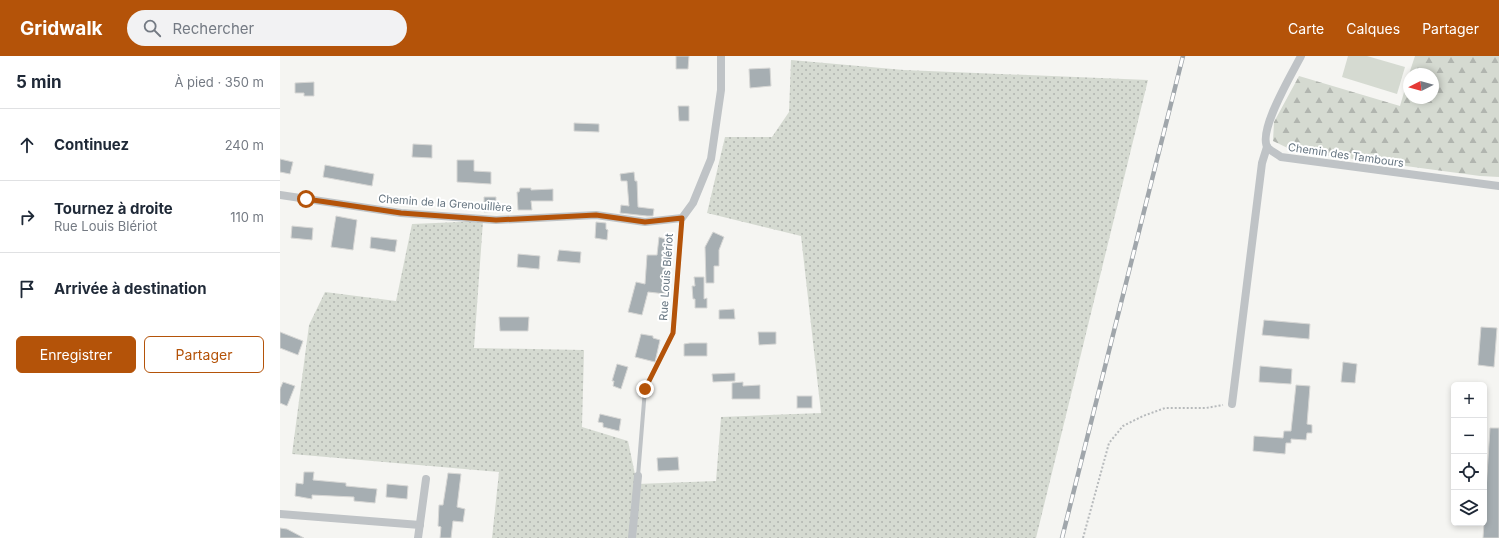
<!DOCTYPE html>
<html lang="fr">
<meta charset="utf-8">
<style>
:root{--surface:#fff;--page:#f2f2f3;--text:#1f2937;--muted:#747a83;--line:#e0e1e3;--accent:#b45309}
body{margin:0;font-family:Inter,sans-serif;background:var(--page);color:var(--text)}
.controls{position:absolute;right:12px;bottom:12px;display:grid;overflow:hidden;border-radius:6px;box-shadow:0 2px 6px #0003}
.controls button{width:36px;height:36px;display:grid;place-items:center;padding:0;border:0;border-bottom:1px solid var(--line);background:var(--surface);color:var(--text);font:20px sans-serif}
.compass{position:absolute;left:1123px;top:12px;width:36px;height:36px;border-radius:50%;background:var(--surface);box-shadow:0 2px 6px #0003;rotate:264deg}
.stop{position:absolute;width:12px;height:12px;margin:-9px;border:3px solid #b45309;border-radius:50%;background:#fff}
.stop.end{background:#b45309;border-color:#fff;box-shadow:0 1px 4px #0008}
.list{margin:0;padding:0;list-style:none}
h2{display:flex;justify-content:space-between;align-items:center;height:52px;margin:0;padding:0 16px;font-size:17px}
h2 small{font-size:13px;font-weight:400;color:var(--muted)}
.list li{display:grid;grid-template-columns:26px 1fr auto;gap:12px;align-items:center;box-sizing:border-box;height:72px;padding:0 16px;border-top:1px solid var(--line)}
.list b{display:block;font-size:15px;white-space:nowrap}
.list p{margin:0;font-size:13px;white-space:nowrap;color:var(--muted)}
.list em{font-size:13px;font-style:normal;color:var(--muted)}
.actions{display:flex;gap:8px;padding:12px 16px}
.actions a{flex:1;padding:9px 0;border:1px solid var(--accent);border-radius:6px;text-align:center;font-size:14px;color:var(--accent)}
.actions .main{background:var(--accent);color:#fff}
.icon{flex:none;width:22px;height:22px;fill:none;stroke:currentColor;stroke-width:2;stroke-linecap:round;stroke-linejoin:round}
.map{position:relative;flex:none;width:1219px;height:482px;overflow:hidden}
header{display:flex;align-items:center;gap:24px;box-sizing:border-box;height:56px;padding:0 20px;background:var(--accent);color:#fff}
header strong{font-size:19px}
nav{display:flex;gap:22px;margin-inline-start:auto;font-size:14px}
.search{width:280px;height:36px;background:var(--page);display:flex;align-items:center;gap:10px;box-sizing:border-box;padding:0 14px;border-radius:22px;color:var(--muted);font-size:15px}
main{display:flex}
aside{flex:1;background:var(--surface)}
.map>svg:first-child{display:block}
</style>
<header>
<strong>Gridwalk</strong>
<div class="search"><svg class="icon" aria-label="search" viewBox="0 0 24 24"><circle cx="10" cy="10" r="6"/><path d="M15 15l6 6"/></svg>Rechercher</div>
<nav><a>Carte</a><a>Calques</a><a>Partager</a></nav>
</header>
<main>
<aside>
<h2>5 min<small>À pied · 350 m</small></h2>
<ul class="list">
<li><svg class="icon" aria-label="ahead" viewBox="0 0 24 24"><path d="M12 20V5M6 11l6-6 6 6"/></svg><div><b>Continuez</b></div><em>240 m</em></li>
<li><svg class="icon" aria-label="right" viewBox="0 0 24 24"><path d="M7 20v-9h11M14 6l5 5-5 5"/></svg><div><b>Tournez à droite</b><p>Rue Louis Blériot</p></div><em>110 m</em></li>
<li><svg class="icon" aria-label="arrive" viewBox="0 0 24 24"><path d="M6 21V4h12l-3 4 3 4H6"/></svg><div><b>Arrivée à destination</b></div></li>
</ul>
<div class="actions"><a class="main">Enregistrer</a><a>Partager</a></div>
</aside>
<div class="map">
<svg width="1219" height="482" viewBox="0 0 1219 482">
<defs>
<pattern id="grass-dots" width="8" height="8" patternUnits="userSpaceOnUse"><rect width="8" height="8" fill="#d5dad1"/><path d="M2 2h.1M6 6h.1" fill="none" stroke="#b1b5af" stroke-width="1.8" stroke-linecap="round"/></pattern>
<pattern id="forest-firs" width="22" height="20" patternUnits="userSpaceOnUse"><rect width="22" height="20" fill="#d5dad1"/><path d="M5 1l3.5 6h-7zM16 11l3.5 6h-7z" fill="#b1b5af"/></pattern>
</defs>
<rect width="100%" height="100%" fill="#f5f5f2"/>
<path fill="url(#grass-dots)" d="M511,4L624,14L868,24L756,482H212L219,416L12,398L29,269L45,236L116,245L132,168L203,165L194,292L304,294L302,371L348,385L357,428L436,425L441,361L541,357L521,180L427,157L445,81H492L509,56Z"/>
<path fill="url(#forest-firs)" d="M1135,0H1219V121L1200,120L1014,95L993,85L994,66L1019,20L1120,50L1129,19V42H1153V18H1129Z"/>
<path fill="#d5dad1" d="M1068,0H1087L1125,11L1117,38L1062,21Z"/>
<g fill="#a6aeb2" stroke="#d7d7d5">
<path d="M396,0H409L408,13H396Z"/>
<path d="M490,12L491,30L470,32L469,13Z"/>
<path d="M34,26V40H24V37H15V27Z"/>
<path d="M398,50H409V65H399Z"/>
<path d="M294,67L319,68V76L294,75Z"/>
<path d="M133,88L152,89V102L132,101Z"/>
<path d="M0,103L13,106L10,118L0,116Z"/>
<path d="M177,104H194V115L211,116V128L177,126Z"/>
<path d="M45,109L94,118L92,130L43,121Z"/>
<path d="M354,116L355,125H357L358,151L374,153L373,160H367L340,157L341,149L349,150L347,125H341L340,118Z"/>
<path d="M240,132H251V134L273,133V145H251L252,154H238L237,136H239Z"/>
<path d="M204,141H216V155L204,156Z"/>
<path d="M56,160L77,164L73,194L51,191Z"/>
<path d="M316,166L326,167V173L328,174L327,184L315,182Z"/>
<path d="M12,170L33,172L32,184L11,182Z"/>
<path d="M433,176L444,181L439,194V210H434V227H426L425,191Z"/>
<path d="M91,181L117,184L115,196L90,192Z"/>
<path d="M379,181L388,184L383,232L387,233L386,238L368,236L362,259L348,256L356,226L365,228L367,199H377Z"/>
<path d="M279,194L301,196L300,207L277,205Z"/>
<path d="M238,198L260,200L259,213L237,211Z"/>
<path d="M414,221H424V243L427,242V252H415V243H413L412,230H415Z"/>
<path d="M454,253L455,263H439V254Z"/>
<path d="M219,261H249L248,275H220Z"/>
<path d="M984,264L1030,268L1029,283L982,279Z"/>
<path d="M1201,271L1217,272L1214,311L1198,309Z"/>
<path d="M0,276L23,285L18,299L0,292Z"/>
<path d="M478,276H496V288L479,289Z"/>
<path d="M361,278L373,280V282L380,284L375,306L355,301Z"/>
<path d="M410,287H427V300H404V288Z"/>
<path d="M1063,306L1077,308L1075,327L1061,326Z"/>
<path d="M337,308L348,311L341,333L333,330L334,325H332Z"/>
<path d="M980,310L1012,313L1011,328L979,326Z"/>
<path d="M455,317V325L433,326L432,318Z"/>
<path d="M3,326L15,330L7,350L0,347V333Z"/>
<path d="M463,326V330L480,329V343H452V327Z"/>
<path d="M1016,329L1030,330L1027,368L1032,369V377H1027L1026,384L1011,383V387H1006L1005,398L973,395L974,380L1003,382L1004,375H1011Z"/>
<rect x="517" y="340" width="15" height="12"/>
<path d="M320,358L341,363L339,375L323,371V367L318,366Z"/>
<path d="M1210,372H1219V482H1203Z"/>
<path d="M398,401L399,414L378,415L377,402Z"/>
<path d="M24,416H34L33,424L66,427V430L97,433L95,447L74,445V441L32,439V443L15,440L16,427L23,428Z"/>
<path d="M168,417L181,418L177,451L185,453L183,466L173,465L171,482H160L161,471L158,470L159,449H163Z"/>
<path d="M107,428L128,430L127,443L106,441Z"/>
<path d="M0,472L7,473L24,482H0Z"/>
</g>
<g fill="none" stroke-linecap="round" stroke-linejoin="round">
<path stroke="#b7babc" stroke-width="2" stroke-dasharray="2 2" stroke-linecap="butt" d="M803,482L829,387L843,370L863,360L885,352H926L943,349"/>
<path stroke="#bfc3c6" stroke-width="4" d="M358,420L365,333L393,277L402,162"/>
<g stroke="#bfc3c6" stroke-width="8">
<path d="M1021,0C1013,16 976,77 988,92C991,95 997,98 1001,101L1219,130"/>
<path d="M0,139L121,157L216,164L316,159L365,166L402,162L413,147L431,103L441,34V0"/>
<path d="M952,348L982,107L987,91"/>
<path d="M0,458L140,469"/>
<path d="M138,482L146,423"/>
<path d="M352,482L358,420"/>
</g>
<defs>
<path id="rail" d="M782,482L903,0"/>
</defs>
<use href="#rail" stroke="#a0a6ab" stroke-width="4.5"/>
<use href="#rail" stroke="#fff" stroke-width="3" stroke-dasharray="9" stroke-linecap="butt"/>
</g>
<g fill="none" stroke-linecap="round" stroke-linejoin="round">
<path stroke="#b45309" stroke-width="5" d="M26,143L121,157L216,164L316,159L365,166L402,162L393,277L365,333"/>
</g>
<g text-anchor="middle" stroke-width="4" stroke-linejoin="round" paint-order="stroke">
<g font-size="11" fill="#667581" stroke="#fff">
<text transform="translate(1066 99) rotate(8)" y="4">Chemin des Tambours</text>
<text transform="translate(165 147) rotate(4)" y="4">Chemin de la Grenouillère</text>
<text transform="translate(386 221) rotate(-86)" y="4">Rue Louis Blériot</text>
</g>
</g>
</svg>
<div class="controls">
<button>+</button>
<button>−</button>
<button><svg class="icon" aria-label="locate" viewBox="0 0 24 24"><circle cx="12" cy="12" r="6"/><path d="M12 2v4M12 18v4M2 12h4M18 12h4"/></svg></button>
<button><svg class="icon" aria-label="layers" viewBox="0 0 24 24"><path d="M12 4l9 5-9 5-9-5zM3 14l9 5 9-5"/></svg></button>
</div>
<svg class="compass" viewBox="-18 -18 36 36"><path d="M0-13l5 13h-10z" fill="#e53935"/><path d="M0 13l5-13h-10z" fill="#747a83"/></svg>
<div class="stop" style="left:26px;top:143px"></div>
<div class="stop end" style="left:365px;top:333px"></div>
</div>
</main>
